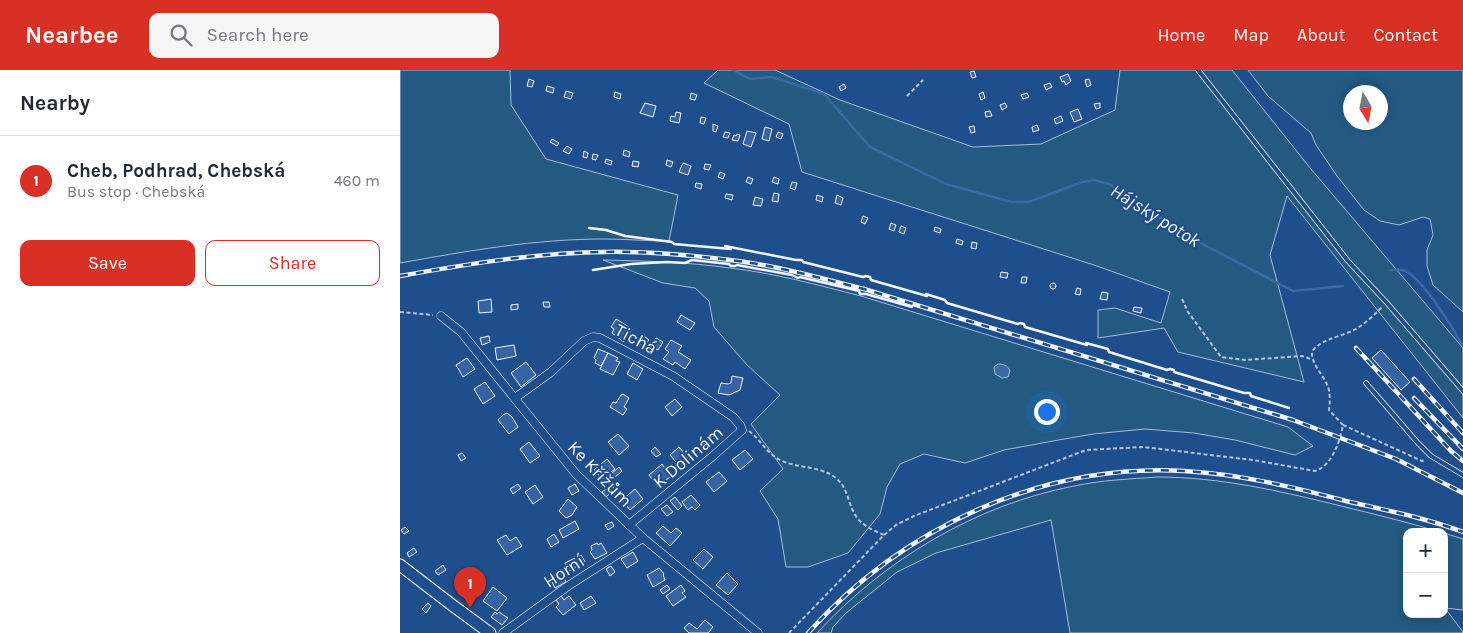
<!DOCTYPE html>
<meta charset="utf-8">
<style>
:root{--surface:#fff;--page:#f6f6f7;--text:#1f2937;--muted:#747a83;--line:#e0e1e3;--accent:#d93025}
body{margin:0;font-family:Karla,sans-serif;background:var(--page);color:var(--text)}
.controls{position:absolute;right:15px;bottom:15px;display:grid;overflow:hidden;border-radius:10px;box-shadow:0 2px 12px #0003}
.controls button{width:45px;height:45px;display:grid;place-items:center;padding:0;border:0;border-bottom:1px solid var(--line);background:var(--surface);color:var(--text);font:25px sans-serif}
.compass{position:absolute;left:943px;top:15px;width:45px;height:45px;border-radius:50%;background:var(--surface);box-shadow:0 2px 12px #0003;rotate:170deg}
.you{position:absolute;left:646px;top:341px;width:18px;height:18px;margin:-12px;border:4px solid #fff;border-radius:50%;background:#1a73e8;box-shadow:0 0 0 8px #1a73e833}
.badge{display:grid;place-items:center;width:32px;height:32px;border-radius:50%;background:var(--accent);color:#fff;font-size:16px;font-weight:700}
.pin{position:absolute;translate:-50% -41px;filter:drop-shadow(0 1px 2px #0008)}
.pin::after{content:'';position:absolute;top:26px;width:18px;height:15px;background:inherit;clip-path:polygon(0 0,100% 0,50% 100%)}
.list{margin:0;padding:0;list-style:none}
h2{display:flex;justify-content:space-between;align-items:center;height:65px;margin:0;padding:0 20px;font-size:21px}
h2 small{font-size:16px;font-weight:400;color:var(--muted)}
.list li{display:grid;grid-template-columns:32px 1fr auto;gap:15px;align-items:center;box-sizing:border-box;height:90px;padding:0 20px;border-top:1px solid var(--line)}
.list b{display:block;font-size:19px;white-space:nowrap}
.list p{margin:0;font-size:16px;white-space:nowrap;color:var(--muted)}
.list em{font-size:16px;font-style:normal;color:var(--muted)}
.actions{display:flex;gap:10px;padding:15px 20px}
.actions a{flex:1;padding:11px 0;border:1px solid var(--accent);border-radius:10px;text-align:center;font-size:18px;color:var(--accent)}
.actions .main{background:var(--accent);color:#fff}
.icon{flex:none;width:28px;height:28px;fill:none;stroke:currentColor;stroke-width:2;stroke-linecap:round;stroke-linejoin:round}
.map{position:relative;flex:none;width:1063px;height:563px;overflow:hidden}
header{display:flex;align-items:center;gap:30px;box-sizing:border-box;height:70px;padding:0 25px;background:var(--accent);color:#fff}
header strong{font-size:24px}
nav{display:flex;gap:28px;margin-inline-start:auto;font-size:18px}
.search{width:350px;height:45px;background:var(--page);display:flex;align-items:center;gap:12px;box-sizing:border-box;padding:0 18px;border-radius:10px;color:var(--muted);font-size:19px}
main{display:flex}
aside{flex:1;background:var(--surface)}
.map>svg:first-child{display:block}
</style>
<header>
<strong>Nearbee</strong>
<div class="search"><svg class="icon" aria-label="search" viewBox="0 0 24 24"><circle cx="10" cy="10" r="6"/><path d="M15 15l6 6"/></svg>Search here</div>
<nav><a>Home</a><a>Map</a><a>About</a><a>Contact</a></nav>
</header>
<main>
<aside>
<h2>Nearby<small></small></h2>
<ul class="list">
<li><span class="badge">1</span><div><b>Cheb, Podhrad, Chebská</b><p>Bus stop · Chebská</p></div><em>460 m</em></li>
</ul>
<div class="actions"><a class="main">Save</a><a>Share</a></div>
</aside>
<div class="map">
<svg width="1063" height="563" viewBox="0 0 1063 563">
<rect width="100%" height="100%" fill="#1f4e8c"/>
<g fill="#245a82" stroke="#a8bbd7" fill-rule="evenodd">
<path d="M0,0H110L111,35L146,89L278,125L269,171C247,171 225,169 204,169C135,169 67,181 0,193Z"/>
<path d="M318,0H375L440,30L573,77L641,74L715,40L720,0H832L911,99L1063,278V348L887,126L870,185L904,312L778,282L764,258L698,268V240L715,238L761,253L770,222L694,195L402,102L389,54L304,13Z"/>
<path d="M848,0H1063V242L1033,215L1027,196V180L1033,165L1030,149L1023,147L999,155L980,151L964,140L937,106L916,75L911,63L868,26ZM951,22H981V52H951Z"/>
<path d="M203,190C246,191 288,192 330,198C374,203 418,215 461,226L888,357L913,376L895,385L835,370L794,363L745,359L693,364L653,371L604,380L565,393L524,384L500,394L487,417L480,444L448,483L408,497H386L378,449L360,421L383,399L351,354L380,325L347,295L314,257L309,231L295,218L263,213Z"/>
<path d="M757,407C820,407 880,421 941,436C974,444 1007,452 1040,462H1007V544H1044V463L1063,469V540L1045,538L1063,562L1062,563H670L651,450L536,483L497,502L446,543L433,557L431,563H417C485,489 576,435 674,416C702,410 730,409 757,407Z"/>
</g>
<path fill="#3b69a3" stroke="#a8bbd7" d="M598,294C604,294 607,295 610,301L608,307L602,308L595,304L594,297Z"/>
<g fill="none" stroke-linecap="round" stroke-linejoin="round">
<g stroke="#3b69a3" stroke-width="2.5">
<path d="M333,0L350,9L372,7L424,24L470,77L546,114L611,132H629L679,113L693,110L709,114L791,168L893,221L943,216"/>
<path d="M991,200C994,200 999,199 1002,200C1021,204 1053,259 1063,276"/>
</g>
</g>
<g fill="#3563a3" stroke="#f2f6ff">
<path d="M574,1L576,7L572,8L570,2Z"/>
<path d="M668,4L671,11L666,15L664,11L662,12L660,7Z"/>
<path d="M129,9L134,11L132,17L127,16Z"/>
<path d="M689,9L691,15L687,17L685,10Z"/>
<path d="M650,13L652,17L646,20L644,15Z"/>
<path d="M444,14L446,18L441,21L439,17Z"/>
<path d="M147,16L154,18L153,23L146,21Z"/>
<path d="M166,21L173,23L171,29L164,27Z"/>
<path d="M215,22L221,24L220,29L214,27Z"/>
<path d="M583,22L585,28L581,30L579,24Z"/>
<path d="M291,23L297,25L295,30L290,29Z"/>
<path d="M627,23L629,27L623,29L621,25Z"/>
<path d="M245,33L256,36L253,47L240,43Z"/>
<path d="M605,33L607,37L602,40L600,35Z"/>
<path d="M700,33V38L696,39L694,34Z"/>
<path d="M678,39L682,49L674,52L670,42Z"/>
<path d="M590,41L592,46L586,47L585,42Z"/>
<path d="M276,42L281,43L279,53L270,51L271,46L275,47Z"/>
<path d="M661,46L663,51L656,54L654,49Z"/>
<path d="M301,47L306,48L304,54L300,53Z"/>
<path d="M313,54L318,56L316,62L313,61Z"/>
<path d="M637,55L639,60L633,62L632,57Z"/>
<path d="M574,56L575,62L571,63L569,57Z"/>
<path d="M365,57L372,59L369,71L362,69Z"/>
<path d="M347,61L356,63L351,77L343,74Z"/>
<path d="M325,62L330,63L328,68L323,67Z"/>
<path d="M378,62L383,64L381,69L376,67Z"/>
<path d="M337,64L340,65L338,71L332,70L334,65L336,66Z"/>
<path d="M152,69L159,73L157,76L150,72Z"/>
<path d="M167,76L172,79L169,84L163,81Z"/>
<path d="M224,80L230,82L229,87L223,85Z"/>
<path d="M184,81L188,83L187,88L183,87Z"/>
<path d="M193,84L198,85L196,90L192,89Z"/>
<path d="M206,89L212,91L211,95L205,93Z"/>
<path d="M267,90L273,92L271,97L266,95Z"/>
<path d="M233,91L239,92L238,97L232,96Z"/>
<path d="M283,93L291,96L288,105L279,102Z"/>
<path d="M305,94L311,95L309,100L304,99Z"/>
<path d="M320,102L325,104L323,109L318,107Z"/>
<path d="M348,107L353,109L351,114L346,112Z"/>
<path d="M374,107L379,109L378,114L372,112Z"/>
<path d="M392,112L397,113L395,120L390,118Z"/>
<path d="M296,113L302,114L301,119L295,117Z"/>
<path d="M374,123L379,124L378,132L372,131Z"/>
<path d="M326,124L333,125L332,130L325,128Z"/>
<path d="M417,125L423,127L422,132L416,130Z"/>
<path d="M437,125L443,128L441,135L435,133Z"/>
<path d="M355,127L363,129L361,136L353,135Z"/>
<path d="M463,146L468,148L465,154L461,152Z"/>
<path d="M491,153L496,155L494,161L489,159Z"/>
<path d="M501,156L506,158L504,164L499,162Z"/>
<path d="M535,157L541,159L540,163L534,161Z"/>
<path d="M557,169L563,171L562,175L556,173Z"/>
<path d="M572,172L577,173L576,179L571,178Z"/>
<path d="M601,202L608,203L607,208L600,207Z"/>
<path d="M622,207H627L626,213H621Z"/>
<circle cx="653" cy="216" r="3"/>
<path d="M677,218L681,219L680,225L675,224Z"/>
<path d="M702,222L708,223L707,230L700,229Z"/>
<path d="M91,229L92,242L79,243L78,231Z"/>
<path d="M143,232H149L150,237H144Z"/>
<path d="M118,234V239L111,240V235Z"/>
<path d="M734,237L742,238L741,243L733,241Z"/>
<path d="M281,245L295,253L290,260L277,252Z"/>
<path d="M216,249L232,259L224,272L212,263L214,259L211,257Z"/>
<path d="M89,266L90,272L82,275L80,268Z"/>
<path d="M244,266L249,270L243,277L239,273Z"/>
<path d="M256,268L263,272L258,280L251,276Z"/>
<path d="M271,270L282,276L278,282L291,290L285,299L275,292L273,295L263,289L269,282L265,279Z"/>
<path d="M114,275L116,286L97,290L95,278Z"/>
<path d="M198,279L208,283L201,296L195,293L196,290L194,288Z"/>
<path d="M981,280L1010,312L1001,320L972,288Z"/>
<path d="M208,283L218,288L216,291L220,292L213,305L200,299Z"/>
<path d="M67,288L75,299L63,307L56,295Z"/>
<path d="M126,292L136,305L121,317L111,303Z"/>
<path d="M233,293L243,299L237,310L227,304Z"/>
<path d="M332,306L343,308L340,320L329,325L318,323L321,313L328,314L331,313Z"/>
<path d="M85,312L95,326L83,334L74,319Z"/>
<path d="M223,324L229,328L224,337L227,339L223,345L210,337L213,332L216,333L221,325Z"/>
<path d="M275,329L282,337L272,346L265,337Z"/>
<path d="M107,343L112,347L118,357L109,364L98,350L103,345Z"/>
<path d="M218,364L229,376L219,385L208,372Z"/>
<path d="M129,372L140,386L130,393L120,379Z"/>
<path d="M255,377L261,384L256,387L251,381Z"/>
<path d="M279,377L290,390L281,398L270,385Z"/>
<path d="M345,380L353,389L340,400L332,390Z"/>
<path d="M62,383L66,388L61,391L58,385Z"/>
<path d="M207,389L215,399L202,409L194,400Z"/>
<path d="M262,394L271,406L258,417L249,405Z"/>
<path d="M219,397L222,401L214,408L211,404Z"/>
<path d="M319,402L327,411L314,422L306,412Z"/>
<path d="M118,414L121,418L113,424L110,419Z"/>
<path d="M175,414L179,421L172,425L168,418Z"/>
<path d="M135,415L143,427L133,434L125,422Z"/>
<path d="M211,415L215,419L206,427L202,422Z"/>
<path d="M235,419L243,429L230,440L222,430Z"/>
<path d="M291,425L300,435L295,440L292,437L288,440L282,432Z"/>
<path d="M275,427L282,436L278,440L270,431Z"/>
<path d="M168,429L177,437L172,445L166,448L159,441Z"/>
<path d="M267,435L273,442L267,446L261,439Z"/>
<path d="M175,451L179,459L163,468L159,460Z"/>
<path d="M212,452L214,456L208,460L205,455Z"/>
<path d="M263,456L271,463L276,458L282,463L270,476L256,463Z"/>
<path d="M5,457L9,461L4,464L1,460Z"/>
<path d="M154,464L159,472L151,477L147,469Z"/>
<path d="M106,465L110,471L116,467L122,476L107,485L97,470Z"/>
<path d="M197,473L198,475L201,473L207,483L195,489L190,482L192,480L191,476Z"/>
<path d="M14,478L17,482L9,487L7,483Z"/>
<path d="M304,479L313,487L303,499L293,490Z"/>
<path d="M233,482L238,491L227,498L221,489Z"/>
<path d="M181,485L185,492L169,501L165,493Z"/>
<path d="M43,495L46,500L38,505L35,501Z"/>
<path d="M211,496L215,502L210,506L206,499Z"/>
<path d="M259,498L264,504L263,505L265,510L253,517L247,505Z"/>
<path d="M67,499L75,510L66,516L59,505Z"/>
<path d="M160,500L166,512L155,518L150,508L157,504L156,502Z"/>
<path d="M327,503L338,514L328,525L316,515Z"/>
<path d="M267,515L270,519L263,524L260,520Z"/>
<path d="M281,515L285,521L282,523L286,527L273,536L266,526Z"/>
<path d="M93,517L107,528L97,541L83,531Z"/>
<path d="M161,526L164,530L169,526L176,535L163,545L156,537L159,534L156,530Z"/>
<path d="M191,526L196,533L184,540L180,533Z"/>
<path d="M28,533L31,536L26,543L22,539Z"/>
<path d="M95,542L97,544L99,542L108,548L102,555L91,547Z"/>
<path d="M305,550L313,557L308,563H289L284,558L289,553L297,559Z"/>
</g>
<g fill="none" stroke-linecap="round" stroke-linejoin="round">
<defs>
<g id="lane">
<path d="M798,0L948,191L987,233L1063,321"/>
<path d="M966,313L1018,373L1031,386L1063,405"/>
</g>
<g id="street">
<path d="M41,246L61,262L176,404L243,468L358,563"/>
<path d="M115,328L151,302L184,271L193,267L200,268L273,306L333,347L340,355L342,360L313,386L229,455"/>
<path d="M103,563L168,516L243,468"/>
</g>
<path id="secondary" d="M0,495L52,535L90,563"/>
</defs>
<use href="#lane" stroke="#f2f6ff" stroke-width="5.5"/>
<use href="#street" stroke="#f2f6ff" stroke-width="9"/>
<use href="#secondary" stroke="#f2f6ff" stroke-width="13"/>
<g stroke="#b3c4dc" stroke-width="2" stroke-dasharray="4 2.5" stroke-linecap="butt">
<path d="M507,26L523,10"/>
<path d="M782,229L788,242L821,287L845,290L902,286L911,289"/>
<path d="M0,242L33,245"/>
<path d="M943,355L1022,391L1025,390"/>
<path d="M349,361C362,371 364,381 380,390C398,399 421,395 437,409C449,419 448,437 458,449C465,457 475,461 484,465"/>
<path d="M389,563L484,465L496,455L514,446L686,380L743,377L853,390L915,401C932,396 940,371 943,355L929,340C930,333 930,326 929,320C925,305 911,296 912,281C922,270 934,268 947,263C961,258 972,247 982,237"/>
</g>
<use href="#lane" stroke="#1f4e8c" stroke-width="4"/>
<use href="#street" stroke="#1f4e8c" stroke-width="8"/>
<use href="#secondary" stroke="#1f4e8c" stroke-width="11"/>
<defs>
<g id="rail">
<path d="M0,206C68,194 135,183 204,182C246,181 288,185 330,190C375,195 419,208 464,219L893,350L996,389L1063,423"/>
<path d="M956,278L1051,381L1063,391"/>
<path d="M1014,309L1063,363"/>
<path d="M1014,328L1063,379"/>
<path d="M408,563C502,458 641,393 784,401C839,404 893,417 946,431C985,440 1026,448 1063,462"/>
</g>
</defs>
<use href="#rail" stroke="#f2f6ff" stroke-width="4.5"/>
<use href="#rail" stroke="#1f4e8c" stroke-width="2.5" stroke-dasharray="8" stroke-linecap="butt"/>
<g stroke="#f2f6ff" stroke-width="2.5">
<path d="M189,158L206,160L225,166L272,172L274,174L331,179"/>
<path d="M325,176L396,190H402L403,192L463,207L466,206L470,207L471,210L527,226"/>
<path d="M193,200L231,194L267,192L285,193L292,190L329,194L331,196H335L337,195L392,205L398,208L400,207L459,221L460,224H466L512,237"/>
<path d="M526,224L545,230L547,233L618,254L620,253L624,254L625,257L687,275"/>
<path d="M686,273L708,279L709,282L767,300L770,299L774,300V302L844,323H850L851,326L889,338"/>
</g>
</g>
<g text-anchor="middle" stroke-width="4" stroke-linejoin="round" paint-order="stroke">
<g font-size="18" fill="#f2f6ff" stroke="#1f4e8c">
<text transform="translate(236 269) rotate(28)" y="6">Tichá</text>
<text transform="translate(288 387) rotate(-40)" y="6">K Dolinám</text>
<text transform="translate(200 404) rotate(46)" y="6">Ke Křížům</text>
<text transform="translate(164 501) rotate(-33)" y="6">Horní</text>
</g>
<g font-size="19" font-style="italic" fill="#f2f6ff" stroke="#1f4e8c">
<text transform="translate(756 145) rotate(32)" y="7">Hájský potok</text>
</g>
</g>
</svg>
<div class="controls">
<button>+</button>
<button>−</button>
</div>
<svg class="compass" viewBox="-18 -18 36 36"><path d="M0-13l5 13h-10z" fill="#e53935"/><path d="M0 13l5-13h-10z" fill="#747a83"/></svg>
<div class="you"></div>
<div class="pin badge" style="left:70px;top:538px">1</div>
</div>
</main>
